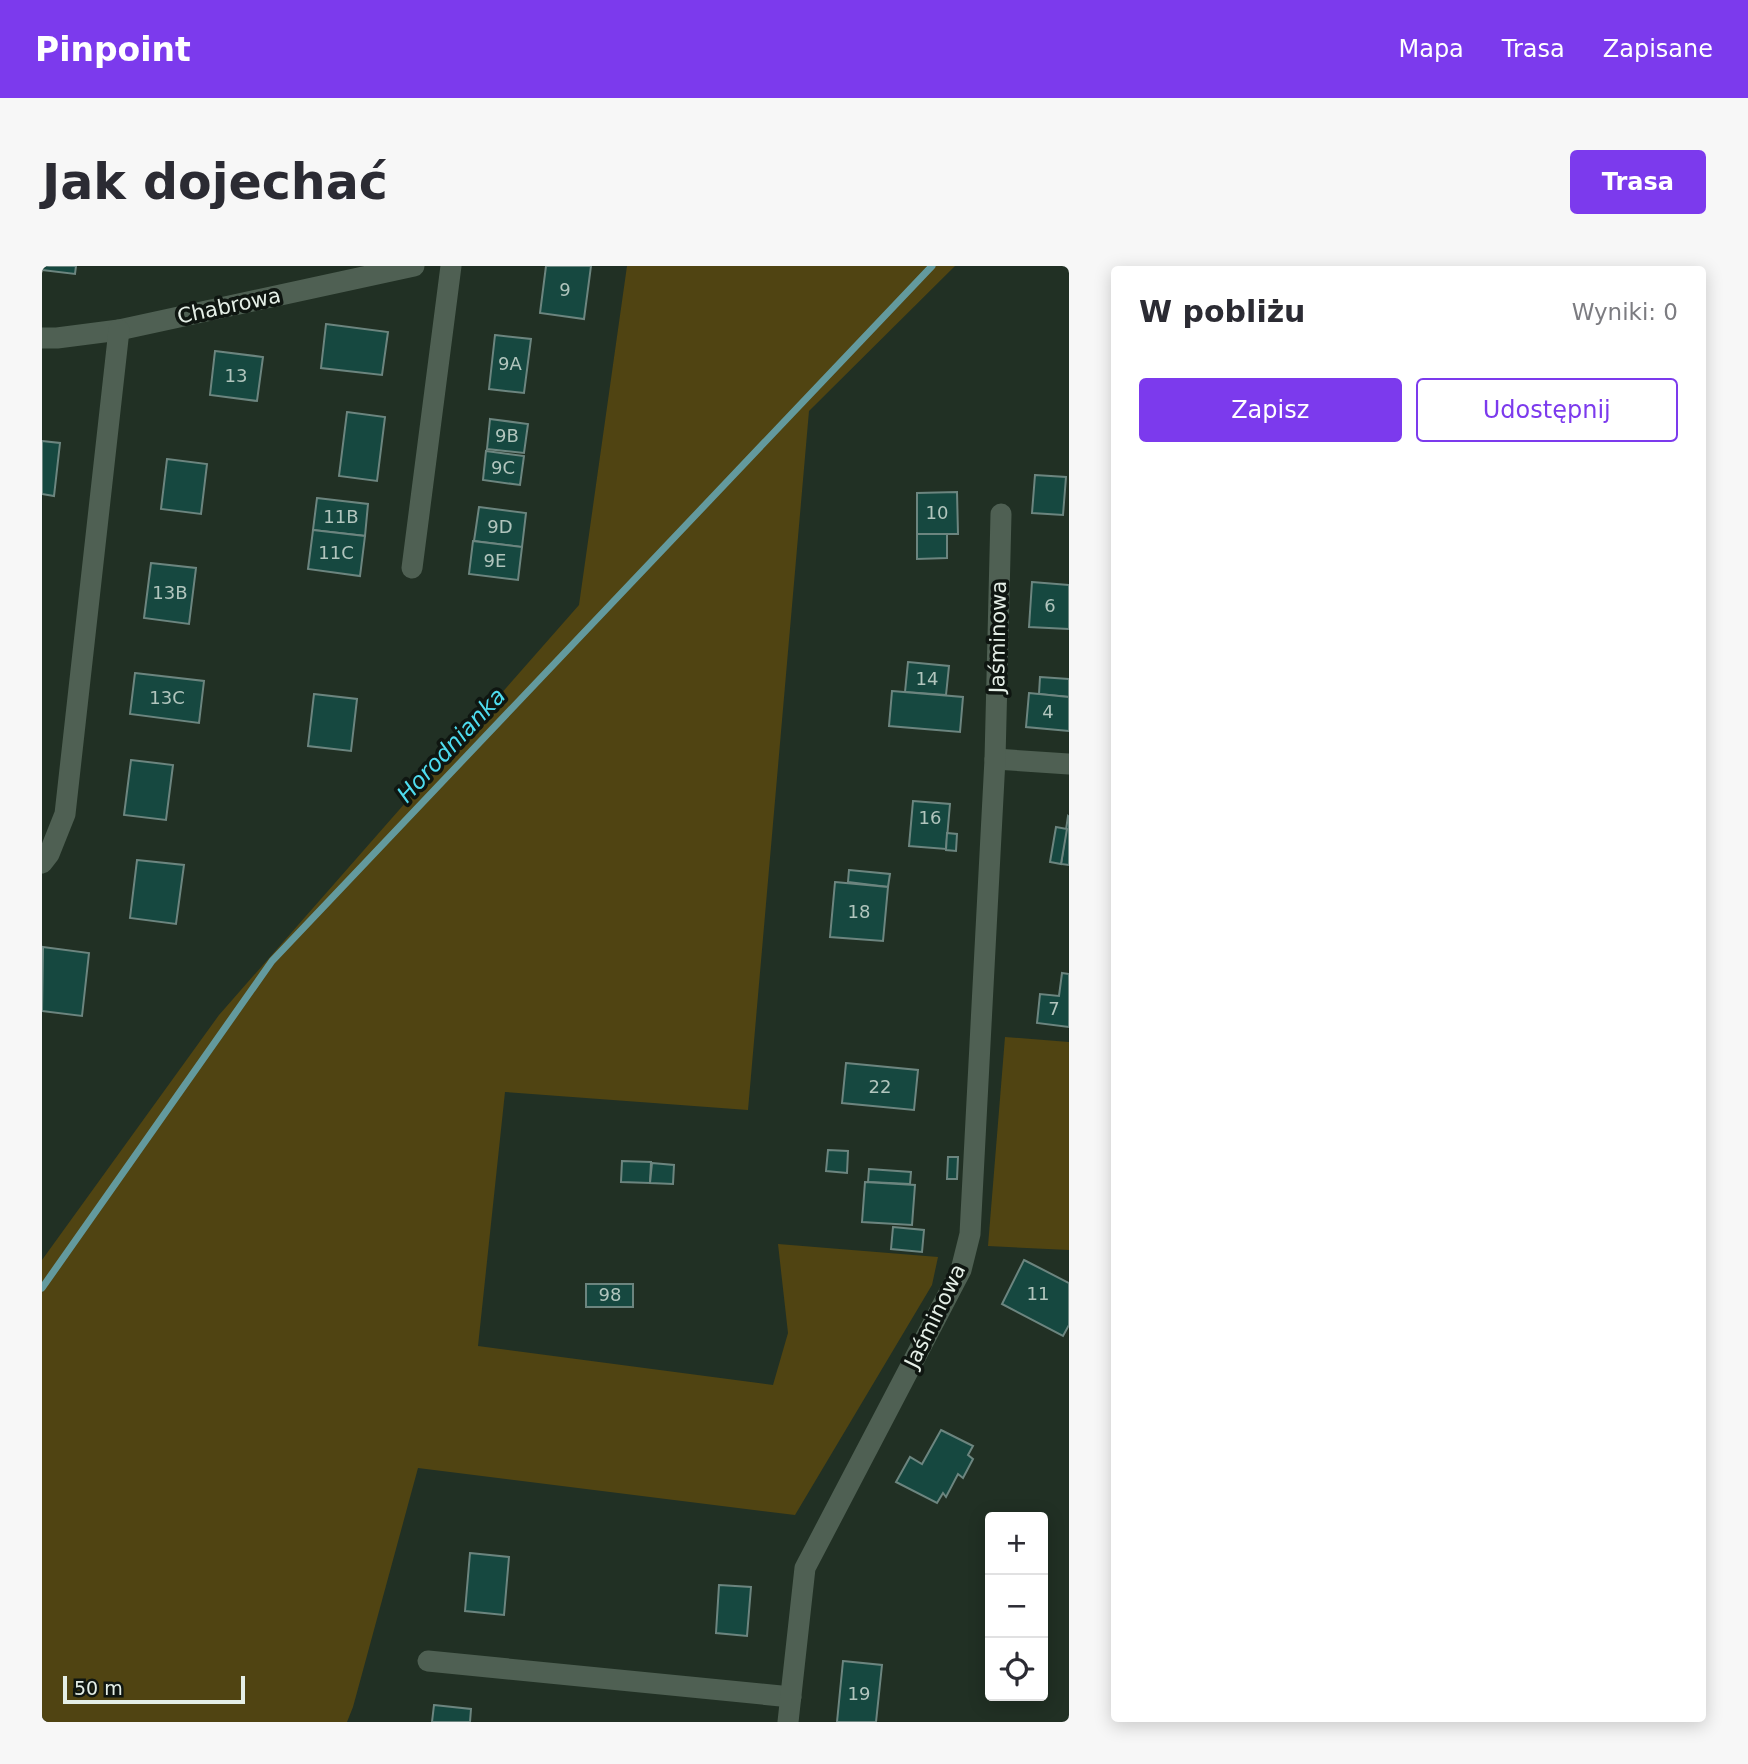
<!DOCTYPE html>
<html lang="pl">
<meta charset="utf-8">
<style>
:root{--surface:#fff;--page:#f7f7f7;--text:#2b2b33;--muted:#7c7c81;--line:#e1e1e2;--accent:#7c3aed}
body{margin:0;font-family:"DejaVu Sans",sans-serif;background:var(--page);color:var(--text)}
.controls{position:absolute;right:21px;bottom:21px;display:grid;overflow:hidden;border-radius:7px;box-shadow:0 4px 18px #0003}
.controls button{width:63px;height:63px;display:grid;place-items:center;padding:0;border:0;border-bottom:2px solid var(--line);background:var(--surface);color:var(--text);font:35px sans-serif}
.scale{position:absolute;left:21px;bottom:18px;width:182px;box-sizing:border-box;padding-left:7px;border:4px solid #e5efe7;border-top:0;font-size:19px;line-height:24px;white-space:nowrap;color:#e5efe7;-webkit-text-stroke:5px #0f1611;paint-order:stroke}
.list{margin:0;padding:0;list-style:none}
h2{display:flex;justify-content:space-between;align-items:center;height:91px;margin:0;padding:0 28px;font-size:30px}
h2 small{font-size:23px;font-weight:400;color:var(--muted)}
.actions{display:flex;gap:14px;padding:21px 28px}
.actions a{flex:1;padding:16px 0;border:2px solid var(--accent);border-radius:7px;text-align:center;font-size:24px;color:var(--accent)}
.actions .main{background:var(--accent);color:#fff}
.icon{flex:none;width:38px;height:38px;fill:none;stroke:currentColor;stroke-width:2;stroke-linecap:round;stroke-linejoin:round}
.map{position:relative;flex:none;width:1027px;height:1456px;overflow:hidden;border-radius:7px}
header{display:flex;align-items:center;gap:42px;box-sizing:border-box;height:98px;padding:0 35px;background:var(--accent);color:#fff}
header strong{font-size:33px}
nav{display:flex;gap:38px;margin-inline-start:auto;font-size:24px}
.intro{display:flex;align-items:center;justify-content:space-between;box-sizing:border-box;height:168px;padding:0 42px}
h1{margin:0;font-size:49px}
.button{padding:18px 32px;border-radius:7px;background:var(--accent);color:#fff;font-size:24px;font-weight:700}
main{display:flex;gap:42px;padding:0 42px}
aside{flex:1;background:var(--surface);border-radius:7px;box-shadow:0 4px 18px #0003}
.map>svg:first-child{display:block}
</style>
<header>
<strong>Pinpoint</strong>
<nav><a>Mapa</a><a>Trasa</a><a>Zapisane</a></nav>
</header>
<div class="intro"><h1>Jak dojechać</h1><a class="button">Trasa</a></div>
<main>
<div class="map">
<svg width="1027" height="1456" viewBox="0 0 1027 1456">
<rect width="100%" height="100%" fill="#213024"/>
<g fill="#504412">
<path d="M585,0H913L767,145L706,844L463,826L436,1080L731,1119L746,1067L736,978L896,991L890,1019L753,1249L376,1202L311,1441L305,1456H0V994L177,749L537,339Z"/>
<path d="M963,771L1027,776V984L946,980Z"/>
</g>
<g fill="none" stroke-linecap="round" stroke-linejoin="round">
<path stroke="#639a9e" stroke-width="7" d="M0,1022L230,695L890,0"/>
</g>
<g fill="#164840" stroke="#6c857f" stroke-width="2">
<path d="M0,0H34L33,8L0,4Z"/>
<path d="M504,0H549L542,53L498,47Z"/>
<path d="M284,58L346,66L340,109L279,102Z"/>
<path d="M453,69L489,73L482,127L447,123Z"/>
<path d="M173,85L221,91L215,135L168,129Z"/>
<path d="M305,146L343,151L335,215L297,210Z"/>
<path d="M448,153L486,158L482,187L445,183Z"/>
<path d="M0,175L18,177L12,230L0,228Z"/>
<path d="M444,185L482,190L478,219L441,214Z"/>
<path d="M125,193L165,198L159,248L119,243Z"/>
<path d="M993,209L1024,211L1021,249L990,247Z"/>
<path d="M915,226L916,268H875V227Z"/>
<path d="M275,232L326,238L323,270L271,264Z"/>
<path d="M437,241L484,247L480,281L432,275Z"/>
<path d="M271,264L323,270L318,310L266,303Z"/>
<path d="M875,268H905V292L875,293Z"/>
<path d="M431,275L480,281L476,314L427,308Z"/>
<path d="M109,297L154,302L147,358L102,352Z"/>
<path d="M990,316L1027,319V363L987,361Z"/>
<path d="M866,396L907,400L904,429L863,426Z"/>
<path d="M93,407L162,415L157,457L88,448Z"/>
<path d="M998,411L1027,413V431L997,428Z"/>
<path d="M850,425L921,431L918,466L847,460Z"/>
<path d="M987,427L1027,431V465L984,461Z"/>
<path d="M272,428L315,433L309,485L266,480Z"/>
<path d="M89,494L131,499L124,554L82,549Z"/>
<path d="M871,535L908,538L904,583L867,580Z"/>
<path d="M1026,550L1027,551V599L1019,598Z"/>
<path d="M1014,561L1025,563L1019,598L1008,596Z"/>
<path d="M905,567L915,568L914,585L904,584Z"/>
<path d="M95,594L142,599L134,658L88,652Z"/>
<path d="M807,604L848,608L846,621L806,616Z"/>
<path d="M793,616L846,621L841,675L788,671Z"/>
<path d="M1,681L47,687L40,750L0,745Z"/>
<path d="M1020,707L1027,708V761L995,757L998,728L1017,730Z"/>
<path d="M804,797L876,804L872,844L800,837Z"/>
<path d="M786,884L806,885L805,907L784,905Z"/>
<path d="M906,891H916L915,913H905Z"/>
<path d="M580,895L609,896L608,917L579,916Z"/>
<path d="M610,897L632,899L631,918L608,917Z"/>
<path d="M827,903L869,906L868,918L826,916Z"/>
<path d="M823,916L873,919L870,959L820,956Z"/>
<path d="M851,961L882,964L880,986L849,983Z"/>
<path d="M982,994L1027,1017V1059L1021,1070L960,1038Z"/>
<rect x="544" y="1018" width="47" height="23"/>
<path d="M899,1164L931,1180L926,1189L931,1193L921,1212L916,1208L904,1231L901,1227L895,1237L854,1216L868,1191L880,1198Z"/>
<path d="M428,1287L467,1291L462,1349L423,1345Z"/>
<path d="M677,1319L709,1321L705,1370L674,1367Z"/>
<path d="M801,1395L840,1399L834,1456H795Z"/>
<path d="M392,1439L429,1443L428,1456H390Z"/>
</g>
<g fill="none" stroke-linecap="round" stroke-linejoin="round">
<g stroke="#4f6053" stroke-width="21">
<path d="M0,72H15L77,64L372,0"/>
<path d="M370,302L409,0"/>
<path d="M953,493L1027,498"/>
<path d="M0,597L7,588L23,548L77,64"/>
<path d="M386,1395L749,1431"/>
<path d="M746,1456L763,1302L919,1004L928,968L953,493L959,248"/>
</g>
</g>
<g text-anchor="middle" stroke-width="7" stroke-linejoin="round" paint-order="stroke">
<g font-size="18" fill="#b1c5bd">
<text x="523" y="30">9</text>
<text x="468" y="104">9A</text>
<text x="194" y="116">13</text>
<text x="465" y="176">9B</text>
<text x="461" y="208">9C</text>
<text x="895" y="253">10</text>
<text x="299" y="257">11B</text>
<text x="458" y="267">9D</text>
<text x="294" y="293">11C</text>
<text x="453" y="301">9E</text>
<text x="128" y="333">13B</text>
<text x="1008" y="346">6</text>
<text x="885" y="419">14</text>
<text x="125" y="438">13C</text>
<text x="1006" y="452">4</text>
<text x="888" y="558">16</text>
<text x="817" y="652">18</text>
<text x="1012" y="749">7</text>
<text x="838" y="827">22</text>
<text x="996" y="1034">11</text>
<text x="568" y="1035">98</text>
<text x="817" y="1434">19</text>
</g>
<g font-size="21" fill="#e5efe7" stroke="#0f1611">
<text transform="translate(187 40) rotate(-12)" y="7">Chabrowa</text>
<text transform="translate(956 371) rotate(-89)" y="7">Jaśminowa</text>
<text transform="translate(893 1050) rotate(-64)" y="7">Jaśminowa</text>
</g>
<g font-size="23" font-style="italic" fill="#4edcef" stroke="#0f1611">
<text transform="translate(409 479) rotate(-47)" y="8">Horodnianka</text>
</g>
</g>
</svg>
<div class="controls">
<button>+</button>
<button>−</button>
<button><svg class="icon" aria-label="locate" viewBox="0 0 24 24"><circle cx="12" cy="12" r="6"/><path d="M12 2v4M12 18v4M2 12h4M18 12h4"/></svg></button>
</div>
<div class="scale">50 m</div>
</div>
<aside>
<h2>W pobliżu<small>Wyniki: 0</small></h2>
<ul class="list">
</ul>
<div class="actions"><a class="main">Zapisz</a><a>Udostępnij</a></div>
</aside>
</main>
